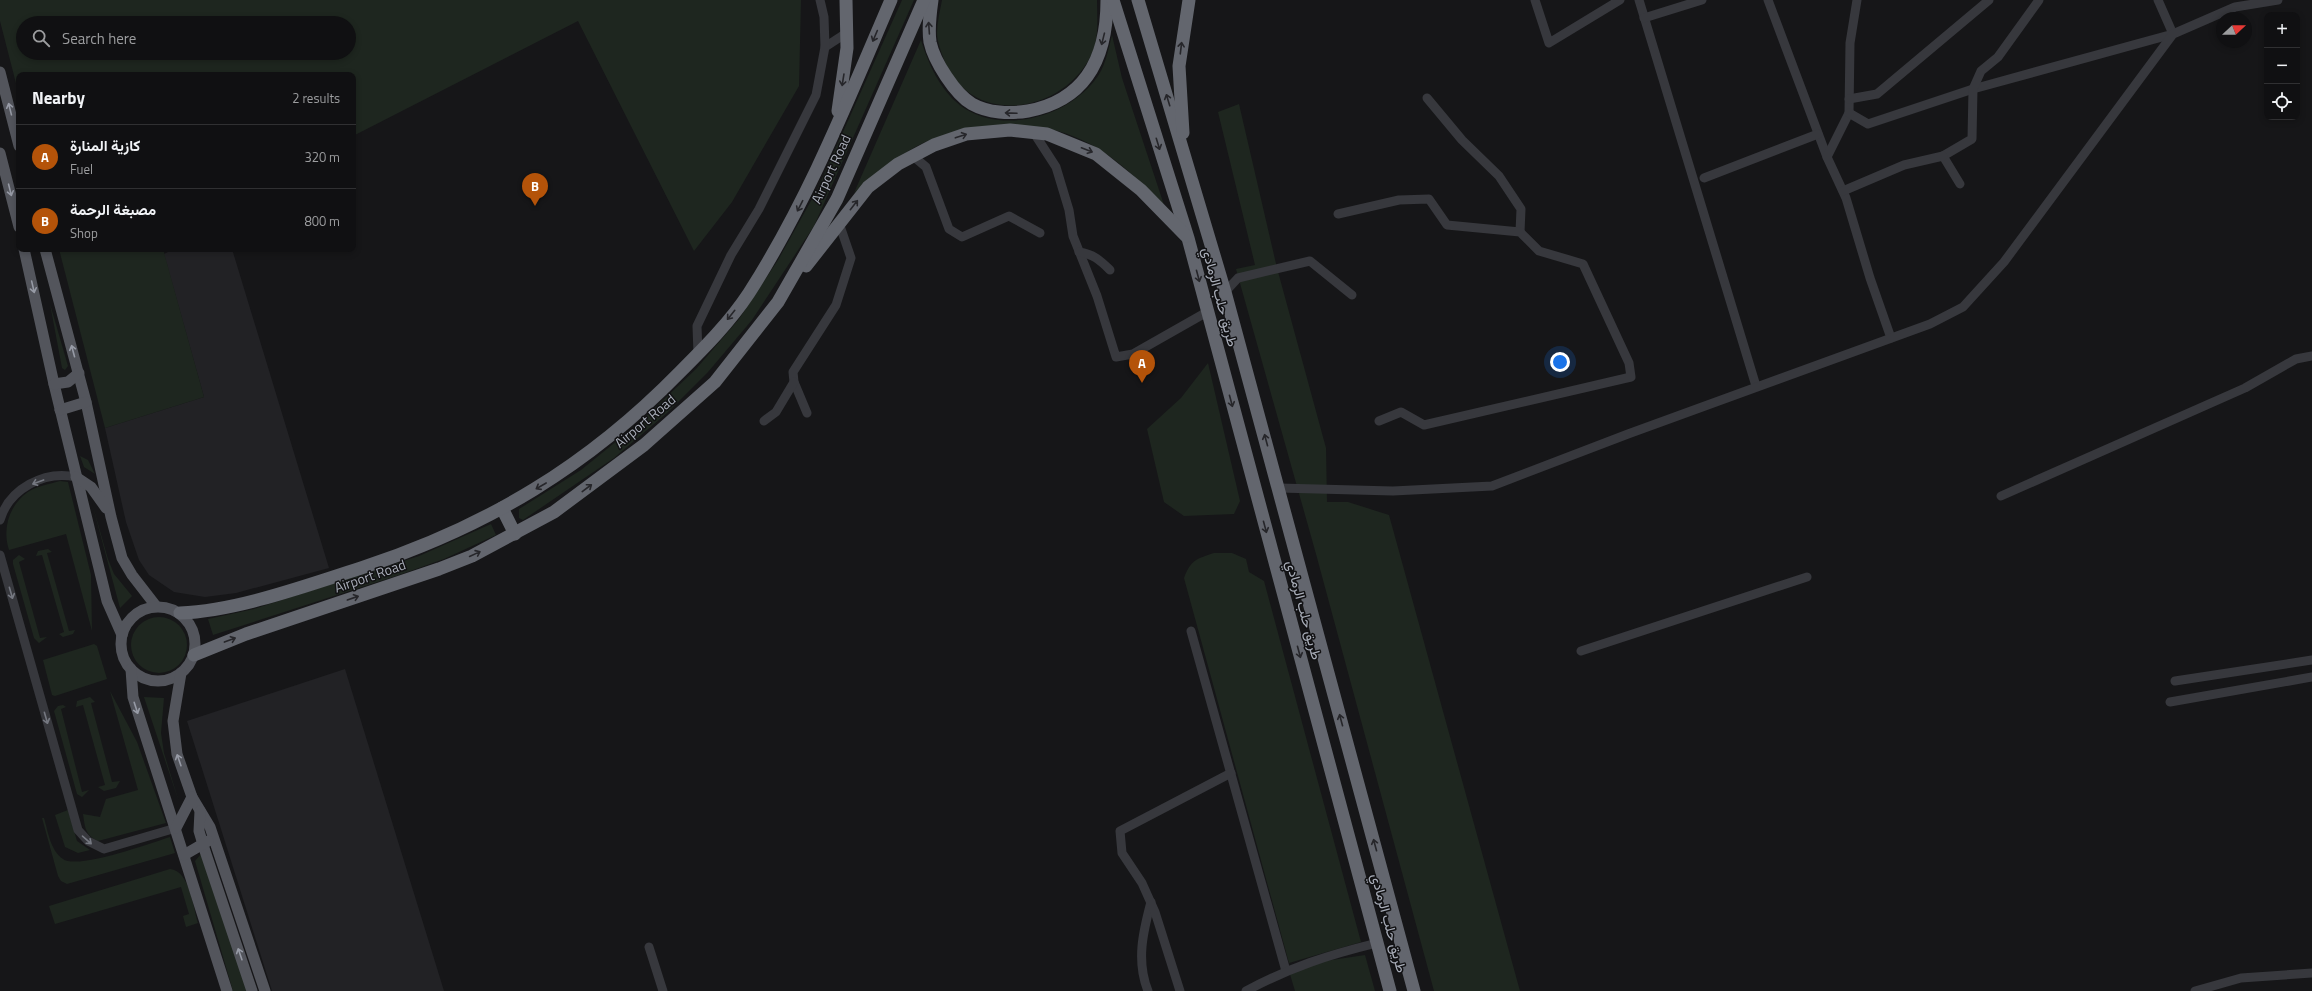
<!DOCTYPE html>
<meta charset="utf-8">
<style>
:root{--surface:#101012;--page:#1e1e20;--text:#f1f3f6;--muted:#9c9d9f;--line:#303032;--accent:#b45309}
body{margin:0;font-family:"Titillium Web",Vazirmatn,sans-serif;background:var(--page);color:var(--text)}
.controls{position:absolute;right:12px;top:12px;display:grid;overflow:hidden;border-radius:8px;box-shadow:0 2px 6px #0003}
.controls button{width:36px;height:36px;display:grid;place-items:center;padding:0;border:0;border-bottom:1px solid var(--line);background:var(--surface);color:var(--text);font:20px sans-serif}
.compass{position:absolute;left:2216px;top:12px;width:36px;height:36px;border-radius:50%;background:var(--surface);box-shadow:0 2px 6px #0003;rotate:68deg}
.you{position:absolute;left:1560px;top:362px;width:14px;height:14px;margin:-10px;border:3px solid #fff;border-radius:50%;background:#1a73e8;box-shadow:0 0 0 6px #1a73e833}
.badge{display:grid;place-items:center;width:26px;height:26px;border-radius:50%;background:var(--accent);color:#fff;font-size:13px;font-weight:700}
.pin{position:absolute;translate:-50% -33px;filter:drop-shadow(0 1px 2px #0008)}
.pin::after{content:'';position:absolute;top:21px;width:14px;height:12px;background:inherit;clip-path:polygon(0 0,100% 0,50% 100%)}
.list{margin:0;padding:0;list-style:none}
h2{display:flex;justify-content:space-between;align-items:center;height:52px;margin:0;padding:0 16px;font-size:17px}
h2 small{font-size:13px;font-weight:400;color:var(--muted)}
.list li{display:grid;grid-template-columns:26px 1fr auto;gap:12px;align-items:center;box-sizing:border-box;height:64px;padding:0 16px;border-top:1px solid var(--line)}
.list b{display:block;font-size:15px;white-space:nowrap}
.list p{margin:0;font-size:13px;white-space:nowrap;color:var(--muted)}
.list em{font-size:13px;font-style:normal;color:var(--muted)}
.icon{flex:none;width:22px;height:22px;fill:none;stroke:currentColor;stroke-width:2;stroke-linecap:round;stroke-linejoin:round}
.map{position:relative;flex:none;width:2312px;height:991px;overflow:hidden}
.search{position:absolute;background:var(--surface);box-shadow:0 2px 6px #0003;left:16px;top:16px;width:340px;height:44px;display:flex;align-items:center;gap:10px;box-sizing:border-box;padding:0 14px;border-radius:22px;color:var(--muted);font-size:15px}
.panel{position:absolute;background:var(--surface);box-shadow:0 2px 6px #0003;left:16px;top:72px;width:340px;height:180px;border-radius:8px}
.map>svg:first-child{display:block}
</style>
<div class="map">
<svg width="2312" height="991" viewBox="0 0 2312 991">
<rect width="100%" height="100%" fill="#161618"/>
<g fill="#222225">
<path d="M174,249H232L329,568L236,593L205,597L174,592L149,575L139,560L126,522L105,428L204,397L164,254Z"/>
<path d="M345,669L444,991H272L187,721Z"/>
</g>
<g fill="#1e261f" fill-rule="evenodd">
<path d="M0,0H801L799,86L732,202L694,251L578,21L353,136V75H19V95L0,21ZM23,23H349V53H23Z"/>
<path d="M902,0H914L814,226L752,320L708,372L667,413L614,458L523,520L519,518V509L581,470L639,423L696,369L739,319L778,260L817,190Z"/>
<path d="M942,0H1097C1097,16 1099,36 1093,51C1068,112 974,130 945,62C942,54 937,42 937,33C937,22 940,11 942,0Z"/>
<path d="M1112,35L1122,78L1165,208C1134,173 1096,138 1049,129C1033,126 1013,131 997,132C980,133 959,131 942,136C909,145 880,171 854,193L921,40C929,66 943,97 969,111C1009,133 1068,115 1095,80C1105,68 1108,51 1112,35Z"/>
<path d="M1239,104L1277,268L1326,448L1327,502H1348L1389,515L1520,991H1434L1316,554L1236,269L1255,265L1218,112Z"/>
<path d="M59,249H163L204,397L105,428Z"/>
<path d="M50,304L68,366L65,370L62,368Z"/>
<path d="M1208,363L1240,501L1234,514L1184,516L1164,502L1147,429L1181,398Z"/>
<path d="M80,456L88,460L95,474L84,467Z"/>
<path d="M60,481L68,482L91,575L92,631L66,534L9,550C2,529 9,505 28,492C36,486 50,484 60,481Z"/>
<path d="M92,503L108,559L114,574L132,596L120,608Z"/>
<path d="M491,524L496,535L444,559L399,575L213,635L208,619L254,609L419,556Z"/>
<path d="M48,549L52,552L47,553L69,631L75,630L73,634L63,637L59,634L64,632L42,555L36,556L38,551Z"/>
<path d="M1214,553H1232L1246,559L1249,572L1264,581L1361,942L1289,963L1184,578C1191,560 1196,559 1214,553Z"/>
<path d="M19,555L25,559L19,562L40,638L47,637L39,643L34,638L13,564V560Z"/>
<circle cx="159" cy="645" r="28"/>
<path d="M94,644L97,646L107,679L55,696L52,695L43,660Z"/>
<path d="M110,691L137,742L166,823L98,841C85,835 85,827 83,814L100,817L106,799L138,790Z"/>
<path d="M90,697L95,702L91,703L112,782L120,781L116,788L104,791L98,787L105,785L83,705L76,707L77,701Z"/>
<path d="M144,697L164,698L161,733L164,753L179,802Z"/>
<path d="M63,705L66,707L61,709L82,792L89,790L82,797L77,794L54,711L58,706Z"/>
<path d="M68,810L77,841L90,850L78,853L65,847L55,815Z"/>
<path d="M42,818H44C48,831 50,850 63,859C77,870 151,843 170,837L175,853L67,884L61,881L58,876Z"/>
<path d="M201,854L248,991H233L195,861Z"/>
<path d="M170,869C190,871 193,907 198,923L186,927L183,916L189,914L181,887L55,924L49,906Z"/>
<path d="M1365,955L1375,991H1295L1289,971L1312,963Z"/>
</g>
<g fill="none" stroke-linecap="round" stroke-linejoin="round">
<g stroke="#37383d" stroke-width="9">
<path d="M1535,0L1549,43L1620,0"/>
<path d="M1639,0L1756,386"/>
<path d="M1768,0L1827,157"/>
<path d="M1857,0L1850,43L1849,113L1827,157L1846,198L1870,278L1891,338"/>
<path d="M1644,18L1702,0"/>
<path d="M825,47L848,32"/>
<path d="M1427,98L1462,140L1499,176L1521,209L1520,232"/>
<path d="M1849,99L1877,94L1989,0"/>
<path d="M1849,113L1868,124L1973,89L2173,34L2158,0"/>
<path d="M1034,133L1056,167L1069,210L1073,236L1097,296L1116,357L1133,354L1207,312"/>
<path d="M913,156L926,167L949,229L962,237L1009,216L1040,233"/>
<path d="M1704,178L1818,134"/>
<path d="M1960,184L1943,156L1972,139L1973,89L1981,71L1998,57L2039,0"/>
<path d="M1843,191L1904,165L1943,156"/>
<path d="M1338,214L1399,200L1429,199L1447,225L1520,232L1539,251L1583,264L1629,363L1631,377L1424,425L1401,412L1379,421"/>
<path d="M1079,252C1093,254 1100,260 1110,270"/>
<path d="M1225,292L1238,278L1310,261L1352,295"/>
<path d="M698,354L697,326L731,255L759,209L816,95L825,47L824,17L820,0"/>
<path d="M807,413L794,382L793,372L836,305L851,258L839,223"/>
<path d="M764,421L776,412L794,382"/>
<path d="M1279,488L1393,491L1492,486L1628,434L1930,324L1963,307L2004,262L2173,34L2235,7L2278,0"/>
<path d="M2001,496L2245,388L2296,359L2312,356"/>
<path d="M0,520C9,489 44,470 76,477"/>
<path d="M0,555L78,830L88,841L104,849L176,828"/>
<path d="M1191,631L1286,971"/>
<path d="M1581,651L1807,577"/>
<path d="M2175,681L2312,660"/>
<path d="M2170,702L2312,677"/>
<path d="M649,947L663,991"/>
<path d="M1148,991C1136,961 1143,932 1151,902"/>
<path d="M1180,991L1155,912L1142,883L1122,853L1120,831L1231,773"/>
<path d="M1246,991C1291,967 1328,955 1377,943"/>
<path d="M2195,991L2241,978L2312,973"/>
</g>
<g stroke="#53555c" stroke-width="11">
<path d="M0,72L19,146"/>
<path d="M0,153L19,227"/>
<path d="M24,249L54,384L107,601L122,635"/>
<path d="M45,249L86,402L111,517L122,558L132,575L156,606"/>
<path d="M54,384L68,382L79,373"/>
<path d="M60,410L86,402"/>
<path d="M76,477L91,487L106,508"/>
<circle cx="158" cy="644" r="37"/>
<path d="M131,669L133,697L227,991"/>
<path d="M181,673L173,721L177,754L192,797L210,827L265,991"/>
<path d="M200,811L199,831L205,851L252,991"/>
<path d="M176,828L192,797"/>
<path d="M184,855L208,841"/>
</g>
<g stroke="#63666e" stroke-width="13">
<path d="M932,0C930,14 928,28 930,42C934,61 955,94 972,104C988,113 1010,114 1028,111C1087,100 1107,56 1107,0"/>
<path d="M1113,0L1188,238L1390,991"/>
<path d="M1138,0L1225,292L1414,991"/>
<path d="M838,111L847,48L846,0"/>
<path d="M1183,133L1179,66L1189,0"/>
<path d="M806,266L868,187L898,164L934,145L966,134L1010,130L1047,134L1096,154L1141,190L1186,236"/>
<path d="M502,508L515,534"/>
<path d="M180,613C237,611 308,585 364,567C488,526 588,466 680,372C704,348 730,322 749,293C808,201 848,100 891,0"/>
<path d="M194,655L246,634L439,569L472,556L554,512L644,445L715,382L778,302L837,199L924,0"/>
</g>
</g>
<defs><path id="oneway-shaft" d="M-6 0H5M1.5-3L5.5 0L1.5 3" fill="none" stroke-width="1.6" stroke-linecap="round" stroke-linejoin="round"/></defs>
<g stroke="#26262a">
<use href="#oneway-shaft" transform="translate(929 28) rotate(-94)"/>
<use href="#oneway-shaft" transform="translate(875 36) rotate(113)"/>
<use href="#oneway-shaft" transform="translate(1103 39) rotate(104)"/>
<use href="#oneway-shaft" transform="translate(1181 48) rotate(-83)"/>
<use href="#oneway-shaft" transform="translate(843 80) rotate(99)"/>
<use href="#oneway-shaft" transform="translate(1168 100) rotate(-107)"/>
<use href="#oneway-shaft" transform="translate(1011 113) rotate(-178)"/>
<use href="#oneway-shaft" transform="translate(961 136) rotate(-18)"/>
<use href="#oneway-shaft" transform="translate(1158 144) rotate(73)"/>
<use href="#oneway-shaft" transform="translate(1087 150) rotate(21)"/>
<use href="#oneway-shaft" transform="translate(854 205) rotate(-52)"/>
<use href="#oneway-shaft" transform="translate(800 206) rotate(117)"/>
<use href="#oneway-shaft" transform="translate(1198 276) rotate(75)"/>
<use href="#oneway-shaft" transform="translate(731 315) rotate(129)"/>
<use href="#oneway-shaft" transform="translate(1231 401) rotate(75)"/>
<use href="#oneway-shaft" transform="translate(1266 440) rotate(-105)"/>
<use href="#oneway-shaft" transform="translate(541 486) rotate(150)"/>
<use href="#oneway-shaft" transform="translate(587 488) rotate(-37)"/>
<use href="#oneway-shaft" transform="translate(1265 527) rotate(75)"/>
<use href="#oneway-shaft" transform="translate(475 554) rotate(-25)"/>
<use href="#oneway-shaft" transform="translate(353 598) rotate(-19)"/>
<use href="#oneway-shaft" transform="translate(230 640) rotate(-20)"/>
<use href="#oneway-shaft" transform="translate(1299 652) rotate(75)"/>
<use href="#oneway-shaft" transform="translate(1341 720) rotate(-105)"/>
<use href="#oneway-shaft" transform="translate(1375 845) rotate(-105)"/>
</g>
<g stroke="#979ba6">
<use href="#oneway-shaft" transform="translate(10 109) rotate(-104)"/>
<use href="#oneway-shaft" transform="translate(10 190) rotate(76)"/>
<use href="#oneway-shaft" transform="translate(33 287) rotate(77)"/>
<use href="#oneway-shaft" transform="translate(73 351) rotate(-105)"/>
<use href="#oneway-shaft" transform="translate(136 708) rotate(72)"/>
<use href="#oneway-shaft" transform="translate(179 760) rotate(-109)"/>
<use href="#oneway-shaft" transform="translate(240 954) rotate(-109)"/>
</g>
<g stroke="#757881">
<use href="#oneway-shaft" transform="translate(38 482) rotate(160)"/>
<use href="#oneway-shaft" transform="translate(11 593) rotate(74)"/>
<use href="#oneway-shaft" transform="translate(46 718) rotate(74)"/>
<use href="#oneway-shaft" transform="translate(87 840) rotate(41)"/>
</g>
<g text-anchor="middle" stroke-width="3" stroke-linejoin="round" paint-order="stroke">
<g font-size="14" fill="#a8adb8" stroke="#111113">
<text transform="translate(831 169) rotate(-65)" y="5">Airport Road</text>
<text transform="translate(1220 297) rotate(75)" y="5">طريق حلب الرمادي</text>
<text transform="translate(645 421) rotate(-40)" y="5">Airport Road</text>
<text transform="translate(370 576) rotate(-19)" y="5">Airport Road</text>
<text transform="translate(1304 610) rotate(75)" y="5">طريق حلب الرمادي</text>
<text transform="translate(1389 923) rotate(75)" y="5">طريق حلب الرمادي</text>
</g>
</g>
</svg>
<div class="controls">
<button>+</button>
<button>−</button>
<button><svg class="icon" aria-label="locate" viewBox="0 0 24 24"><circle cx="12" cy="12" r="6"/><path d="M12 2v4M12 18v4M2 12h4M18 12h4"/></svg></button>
</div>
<svg class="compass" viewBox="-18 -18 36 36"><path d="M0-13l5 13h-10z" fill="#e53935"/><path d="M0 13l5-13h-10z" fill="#9c9d9f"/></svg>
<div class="you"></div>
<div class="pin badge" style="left:1142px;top:383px">A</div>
<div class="pin badge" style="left:535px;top:206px">B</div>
<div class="search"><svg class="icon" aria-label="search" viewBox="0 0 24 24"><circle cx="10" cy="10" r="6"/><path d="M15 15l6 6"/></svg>Search here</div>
<section class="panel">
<h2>Nearby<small>2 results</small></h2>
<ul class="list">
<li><span class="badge">A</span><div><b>كازية المنارة</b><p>Fuel</p></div><em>320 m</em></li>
<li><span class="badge">B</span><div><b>مصبغة الرحمة</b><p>Shop</p></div><em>800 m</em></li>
</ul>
</section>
</div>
